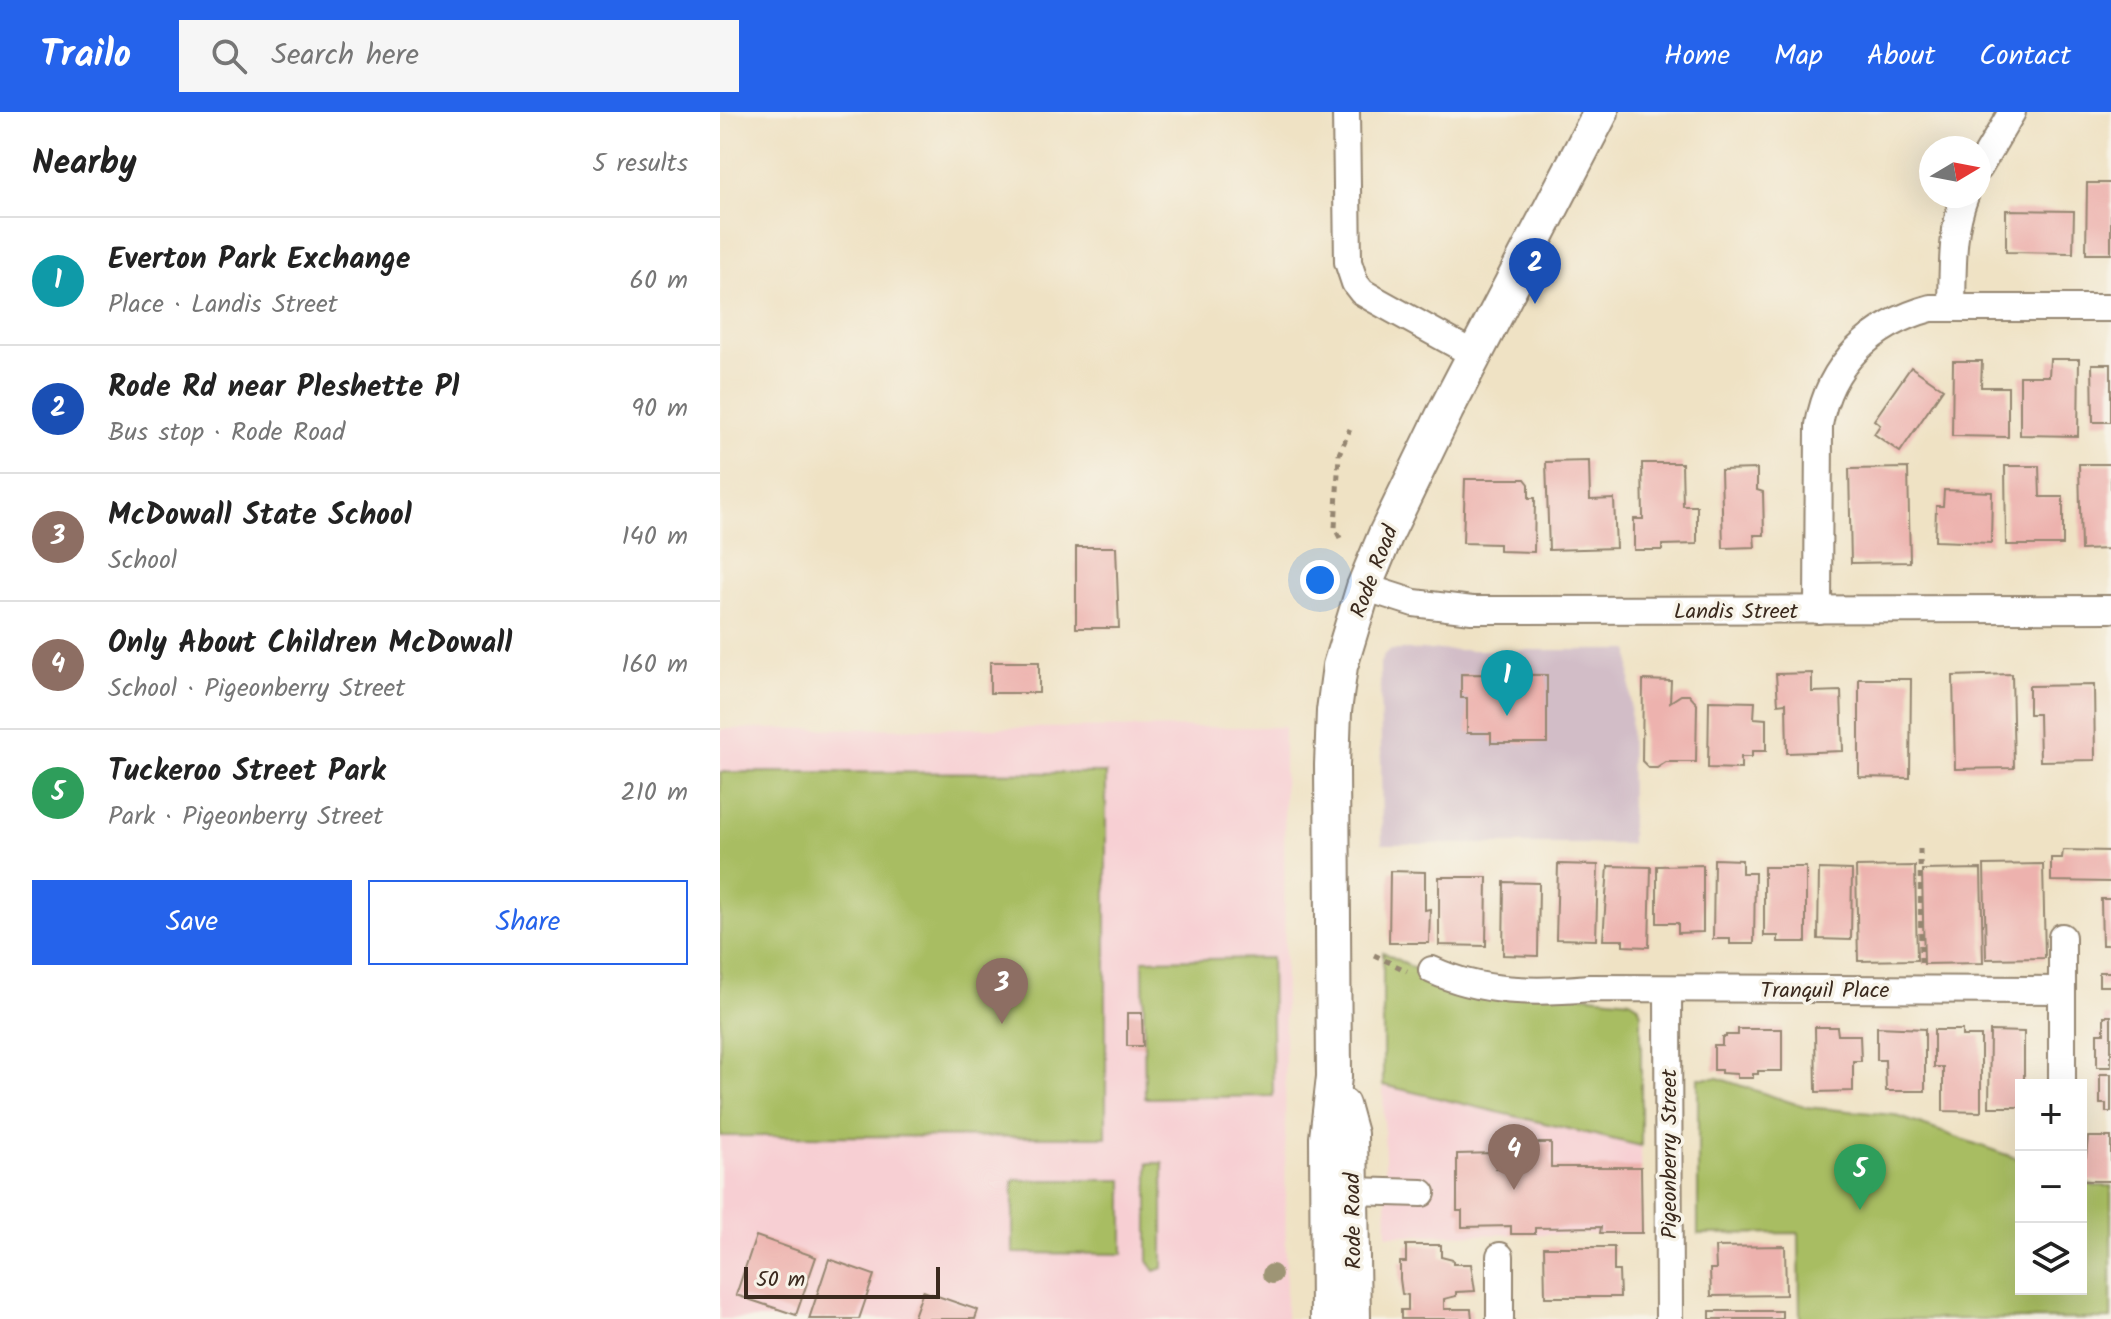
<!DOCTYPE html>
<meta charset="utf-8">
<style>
:root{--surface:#fff;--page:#f6f6f6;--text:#222;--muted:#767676;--line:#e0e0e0;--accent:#2563eb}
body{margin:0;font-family:Kalam,sans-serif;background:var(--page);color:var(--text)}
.controls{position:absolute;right:24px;bottom:24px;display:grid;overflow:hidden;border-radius:0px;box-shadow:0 8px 32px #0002}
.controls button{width:72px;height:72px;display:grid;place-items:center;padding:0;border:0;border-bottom:2px solid var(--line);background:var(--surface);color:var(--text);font:40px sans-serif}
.compass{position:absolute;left:1199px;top:24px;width:72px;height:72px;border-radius:50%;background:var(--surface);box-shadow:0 8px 32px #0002;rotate:80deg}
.scale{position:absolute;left:24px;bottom:20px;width:196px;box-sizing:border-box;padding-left:8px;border:4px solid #3b2a1e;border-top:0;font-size:22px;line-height:28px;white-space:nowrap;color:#3b2a1e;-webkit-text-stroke:6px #f7f3e8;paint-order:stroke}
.you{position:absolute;left:600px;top:468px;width:28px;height:28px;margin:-20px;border:6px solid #fff;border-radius:50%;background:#1a73e8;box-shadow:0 0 0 12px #1a73e833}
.badge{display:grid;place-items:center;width:52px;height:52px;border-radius:50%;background:var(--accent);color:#fff;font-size:26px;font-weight:700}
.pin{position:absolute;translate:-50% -66px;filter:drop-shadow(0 2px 4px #0008)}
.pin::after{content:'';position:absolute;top:42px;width:28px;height:24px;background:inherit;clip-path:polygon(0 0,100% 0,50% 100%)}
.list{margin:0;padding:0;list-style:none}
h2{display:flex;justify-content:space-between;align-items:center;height:104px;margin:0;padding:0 32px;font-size:34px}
h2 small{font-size:26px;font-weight:400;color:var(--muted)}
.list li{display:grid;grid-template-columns:52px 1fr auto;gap:24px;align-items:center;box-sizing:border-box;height:128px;padding:0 32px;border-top:2px solid var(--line)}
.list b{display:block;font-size:30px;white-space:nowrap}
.list p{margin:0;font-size:26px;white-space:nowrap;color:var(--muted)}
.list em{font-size:26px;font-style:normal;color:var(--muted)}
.actions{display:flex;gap:16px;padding:24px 32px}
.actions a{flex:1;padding:18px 0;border:2px solid var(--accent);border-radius:0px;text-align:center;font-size:28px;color:var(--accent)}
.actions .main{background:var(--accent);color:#fff}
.icon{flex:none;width:44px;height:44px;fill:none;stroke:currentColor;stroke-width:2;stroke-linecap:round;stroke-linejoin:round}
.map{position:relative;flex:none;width:1391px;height:1207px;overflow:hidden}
header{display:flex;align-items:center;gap:48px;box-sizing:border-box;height:112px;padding:0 40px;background:var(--accent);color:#fff}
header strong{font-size:38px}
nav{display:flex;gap:44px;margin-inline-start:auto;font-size:28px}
.search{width:560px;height:72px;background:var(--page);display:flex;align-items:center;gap:20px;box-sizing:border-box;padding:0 28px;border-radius:0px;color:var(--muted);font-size:30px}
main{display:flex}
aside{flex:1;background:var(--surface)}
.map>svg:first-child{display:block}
</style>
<header>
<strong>Trailo</strong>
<div class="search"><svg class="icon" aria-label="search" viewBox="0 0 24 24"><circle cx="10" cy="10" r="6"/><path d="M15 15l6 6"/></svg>Search here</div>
<nav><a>Home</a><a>Map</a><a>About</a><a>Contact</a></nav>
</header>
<main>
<aside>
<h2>Nearby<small>5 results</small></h2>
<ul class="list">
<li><span class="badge" style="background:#0f9aa8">1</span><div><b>Everton Park Exchange</b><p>Place · Landis Street</p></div><em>60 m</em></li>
<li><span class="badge" style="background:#1a4fb4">2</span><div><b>Rode Rd near Pleshette Pl</b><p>Bus stop · Rode Road</p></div><em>90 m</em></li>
<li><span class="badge" style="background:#8d6e63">3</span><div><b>McDowall State School</b><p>School</p></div><em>140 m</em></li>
<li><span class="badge" style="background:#8d6e63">4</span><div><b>Only About Children McDowall</b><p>School · Pigeonberry Street</p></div><em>160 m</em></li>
<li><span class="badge" style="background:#2e9e5b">5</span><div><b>Tuckeroo Street Park</b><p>Park · Pigeonberry Street</p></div><em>210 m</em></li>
</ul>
<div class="actions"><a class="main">Save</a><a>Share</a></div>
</aside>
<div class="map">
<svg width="1391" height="1207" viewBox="0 0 1391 1207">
<rect width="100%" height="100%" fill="#f7f3e8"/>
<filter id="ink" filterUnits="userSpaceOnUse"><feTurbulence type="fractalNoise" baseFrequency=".0125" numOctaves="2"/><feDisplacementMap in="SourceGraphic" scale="16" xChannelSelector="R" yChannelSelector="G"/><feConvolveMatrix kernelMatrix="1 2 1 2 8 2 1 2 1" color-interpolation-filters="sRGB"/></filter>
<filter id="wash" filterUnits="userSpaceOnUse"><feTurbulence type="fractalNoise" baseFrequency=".006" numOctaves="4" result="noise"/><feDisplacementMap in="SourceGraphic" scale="32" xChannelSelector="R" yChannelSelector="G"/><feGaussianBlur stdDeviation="1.8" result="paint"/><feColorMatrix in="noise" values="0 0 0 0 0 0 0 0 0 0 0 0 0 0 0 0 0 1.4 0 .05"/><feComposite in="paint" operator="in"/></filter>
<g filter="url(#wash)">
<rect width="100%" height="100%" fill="#efe2c4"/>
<g fill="#f7cfd3">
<path d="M564,615L566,1207H0V617Z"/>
<path d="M663,973L921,1034L922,1122L667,1123Z"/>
</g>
<path fill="#d2bdc7" d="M671,538H910L911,732H662L660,551L665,542Z"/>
<g fill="#a8bd62" stroke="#727440" stroke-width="2">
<path d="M0,660L386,661V1025L0,1024Z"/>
<path d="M663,840L717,869L910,888L918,893L921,901V1034L663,973Z"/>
<path d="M551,846L553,984L425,986L423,848Z"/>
<path d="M978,966H998L1085,995L1174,1003L1301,1048V1177H1361V1069L1375,1074H1391V1207H1080L1079,1121L978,1122Z"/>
<path d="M428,1051H443V1156L435,1159L428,1149Z"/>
<path d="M293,1068H403V1142L293,1141Z"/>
</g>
<g id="blocks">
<g fill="#edb2ae">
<path d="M1367,71H1391V142H1366Z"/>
<path d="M1286,98L1354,99L1353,141L1286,140Z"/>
<path d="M1330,247H1359L1358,324L1300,323V264H1329Z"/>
<path d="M1233,249H1262L1261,275H1288V325L1232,324Z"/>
<path d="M1372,252H1391V310H1373Z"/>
<path d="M1191,255L1223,277L1180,340L1154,322L1160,313L1154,308Z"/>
<path d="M869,349L870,388L894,387L896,436L829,438L826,350Z"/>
<path d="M922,351H962L963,394H977V432L942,433V438H914V407H923Z"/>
<path d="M1359,352H1391V437L1361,438Z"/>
<path d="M1285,354H1319L1320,385H1343V433H1286Z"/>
<path d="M1188,356L1190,450L1131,451L1129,357Z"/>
<path d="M1037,357V378L1043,380L1044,423H1034L1035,435L1003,436L1001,358Z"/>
<path d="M745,367H805L809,372V386H815L814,440L779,439V432L743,431Z"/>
<path d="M1224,378L1272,380L1271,431L1215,429L1216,394H1223Z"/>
<path d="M356,435H396L399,516H356Z"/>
<rect x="270" y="550" width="49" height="31"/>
<path d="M1092,561V580L1121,579L1123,639L1067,641L1066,591L1058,592L1056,562Z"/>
<path d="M741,562L827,563V631H771V621H747V586H741Z"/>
<path d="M1292,562L1294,656L1235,657L1233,564Z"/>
<path d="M1139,567H1191L1190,666L1139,665Z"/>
<path d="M923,568L951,569L950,590L961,583H969L977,592L976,650H946L937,656H929L922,649Z"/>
<path d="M1374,573L1375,648L1320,649L1319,602H1309V574Z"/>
<path d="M989,589L1035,590L1034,606L1046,607V639H1032V645H1021V657L988,656Z"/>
<path d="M1343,738L1391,739V770L1331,769V746H1342Z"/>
<path d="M994,747L1022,748V761H1035L1034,832H1010V827H993Z"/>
<path d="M838,752L878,753L876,828L836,827Z"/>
<path d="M1323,752L1325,846L1266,847L1264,753Z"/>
<path d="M983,753V820L958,821V811H937V754Z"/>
<path d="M888,754L931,755L929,835L903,834V828H883Z"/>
<path d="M1195,754L1197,848L1138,849L1136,755Z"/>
<path d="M1044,755H1086V830H1058V824H1044Z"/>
<path d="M1099,757L1132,758L1131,828L1098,827Z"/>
<path d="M1261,757L1263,851L1204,852L1202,758Z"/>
<path d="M670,759L705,760V798L710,797L709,831H669Z"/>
<path d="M719,765H767L766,834L719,833Z"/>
<path d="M784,770L819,771L818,844L783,843Z"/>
<path d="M1381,787H1391V833H1382Z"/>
<rect x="1379" y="860" width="12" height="14"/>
<path d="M407,901H422L423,934H407Z"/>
<path d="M1384,904H1391V955H1377V921H1384Z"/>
<path d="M1095,915H1117L1118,923H1140L1141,949H1133V979L1096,980Z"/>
<path d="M1157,915L1205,917V979H1166L1165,948H1157Z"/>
<path d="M1018,917H1062V959H1038V962H1033V966H1017V962L1001,961V958H994V933H1002V925H1006V923H1018Z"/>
<path d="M1214,918H1242V924H1261V1000L1223,999V955H1214Z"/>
<path d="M1270,919L1304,920V973H1301V995H1269Z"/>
<path d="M1380,962H1391V1000H1386V992H1380Z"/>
<path d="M1368,1025H1391V1069H1361V1045H1366Z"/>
<path d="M792,1031H831V1055H921L922,1121H880L881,1115L815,1116V1122H791V1114L742,1115V1099H737V1042L776,1041V1056H792Z"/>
<path d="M36,1124L96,1145L76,1203L16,1183Z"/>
<path d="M686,1133H721V1145L733,1148V1152H751L755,1179L736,1180V1184L724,1187V1197H751L752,1207H681V1198H688V1183L682,1182L680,1167V1150H686Z"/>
<path d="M1065,1134L1066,1183L991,1184L990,1157H996L995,1135Z"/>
<path d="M824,1135H894V1159H899L900,1185H825Z"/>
<path d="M109,1147L154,1163L139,1207H89Z"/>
<path d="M203,1179L258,1198L255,1207H193Z"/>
<rect x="990" y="1199" width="72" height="8"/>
</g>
</g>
</g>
<g filter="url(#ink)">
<use href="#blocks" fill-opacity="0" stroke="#958671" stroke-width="2"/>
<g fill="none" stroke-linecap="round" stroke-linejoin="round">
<defs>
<g id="minor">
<path d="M626,0L628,150L635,171L642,180L654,187L755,243"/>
<path d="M1259,56L1292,0"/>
<path d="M1232,195C1233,157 1231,119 1245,84"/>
<path d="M644,475L694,491L752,498L1391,497"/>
<path d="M1098,498L1099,313C1109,252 1152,212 1211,196H1391"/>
<path d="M1342,825V973"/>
<path d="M712,858C761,881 816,881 869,876L1342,878"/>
<path d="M948,877L949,1207"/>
<path d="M632,1079L702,1081"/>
<path d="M780,1207V1144"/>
</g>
<g id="major">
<path d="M622,993L630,1022L633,1207"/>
<path d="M608,1207L607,1026L614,965L612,653L614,599L620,554L644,475L666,422L726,298L881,0"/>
</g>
</defs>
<use href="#minor" stroke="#958671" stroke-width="30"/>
<use href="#major" stroke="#958671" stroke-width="38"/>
<g stroke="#958671" stroke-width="5" stroke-dasharray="6 6" stroke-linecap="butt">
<path d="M620,426L615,416L619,342L630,317"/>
<path d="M1200,737L1201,856"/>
<path d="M654,843L687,859"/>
</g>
<use href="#minor" stroke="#fff" stroke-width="26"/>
<use href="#major" stroke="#fff" stroke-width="34"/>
</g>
<circle fill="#9e9574" cx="552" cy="1162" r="10"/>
</g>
<g text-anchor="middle" stroke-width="7" stroke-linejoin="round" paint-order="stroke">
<g font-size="22" fill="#3b2a1e" stroke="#f7f3e8">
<text transform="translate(653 459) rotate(-69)" y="8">Rode Road</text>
<text x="1016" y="506">Landis Street</text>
<text x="1105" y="885">Tranquil Place</text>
<text transform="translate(948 1042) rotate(-90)" y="8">Pigeonberry Street</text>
<text transform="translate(632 1109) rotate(-91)" y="8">Rode Road</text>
</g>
</g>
</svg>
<div class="controls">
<button>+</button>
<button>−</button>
<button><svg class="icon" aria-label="layers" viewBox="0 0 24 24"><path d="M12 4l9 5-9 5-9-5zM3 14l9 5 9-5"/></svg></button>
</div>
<svg class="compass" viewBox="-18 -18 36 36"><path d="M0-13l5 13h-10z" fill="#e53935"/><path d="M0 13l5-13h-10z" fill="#767676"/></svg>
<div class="scale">50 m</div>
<div class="you"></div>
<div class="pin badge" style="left:787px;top:604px;background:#0f9aa8">1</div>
<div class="pin badge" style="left:815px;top:192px;background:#1a4fb4">2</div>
<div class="pin badge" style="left:282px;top:912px;background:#8d6e63">3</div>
<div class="pin badge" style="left:794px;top:1078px;background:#8d6e63">4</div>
<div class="pin badge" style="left:1140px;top:1098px;background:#2e9e5b">5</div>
</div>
</main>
